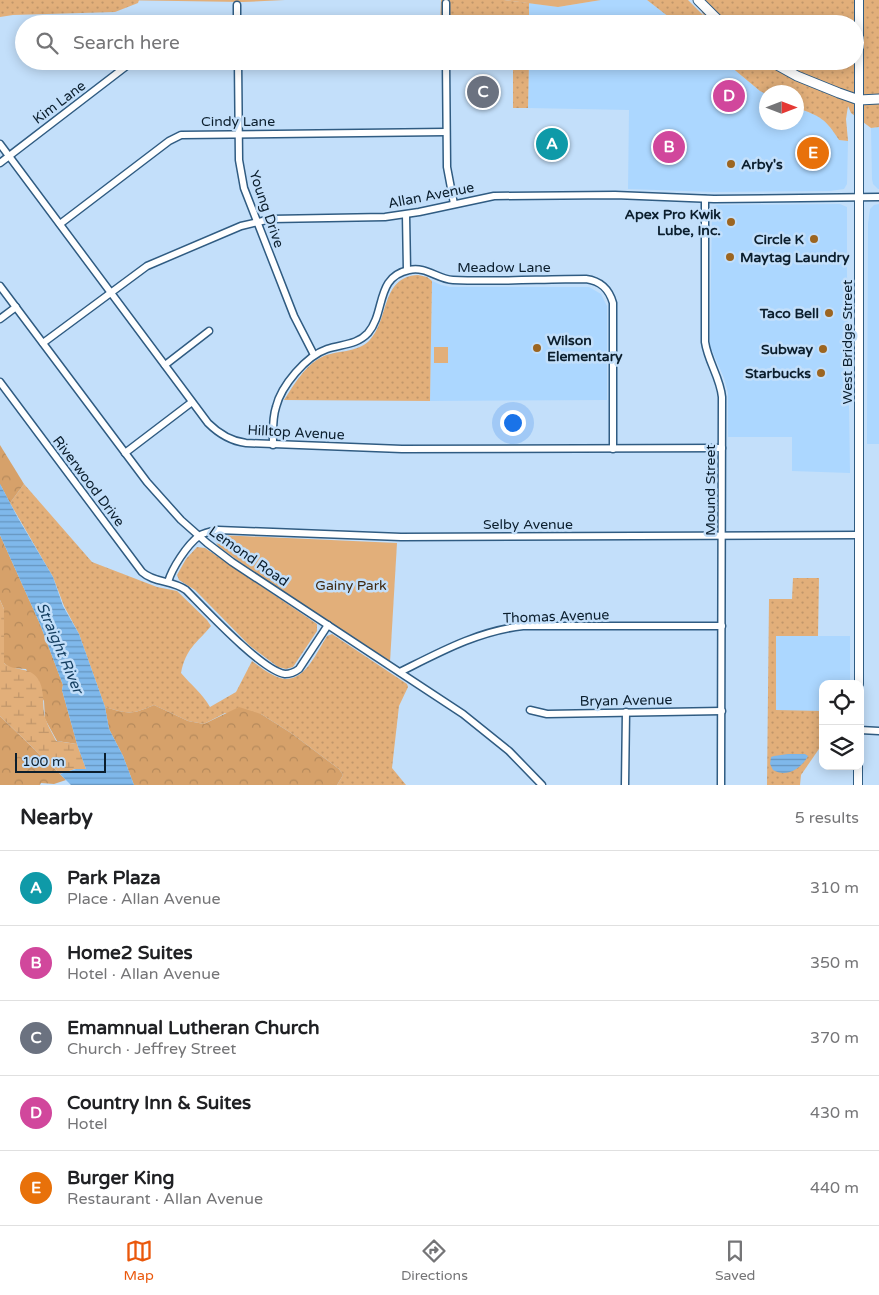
<!DOCTYPE html>
<meta charset="utf-8">
<style>
:root{--surface:#fff;--page:#f2f2f2;--text:#202124;--muted:#757577;--line:#e0e0e0;--accent:#ea580c}
body{margin:0;font-family:"Varela Round",sans-serif;background:var(--page);color:var(--text)}
.controls{position:absolute;right:15px;bottom:15px;display:grid;overflow:hidden;border-radius:10px;box-shadow:0 2px 12px #0003}
.controls button{width:45px;height:45px;display:grid;place-items:center;padding:0;border:0;border-bottom:1px solid var(--line);background:var(--surface);color:var(--text);font:25px sans-serif}
.compass{position:absolute;left:759px;top:85px;width:45px;height:45px;border-radius:50%;background:var(--surface);box-shadow:0 2px 12px #0003;rotate:90deg}
.scale{position:absolute;left:15px;bottom:12px;width:91px;box-sizing:border-box;padding-left:5px;border:2px solid #0b1e2d;border-top:0;font-size:14px;line-height:18px;white-space:nowrap;color:#0b1e2d;-webkit-text-stroke:4px #c3dffa;paint-order:stroke}
.you{position:absolute;left:512px;top:422px;width:18px;height:18px;margin:-12px;border:4px solid #fff;border-radius:50%;background:#1a73e8;box-shadow:0 0 0 8px #1a73e833}
.badge{display:grid;place-items:center;width:32px;height:32px;border-radius:50%;background:var(--accent);color:#fff;font-size:16px;font-weight:700}
.pin{position:absolute;translate:-50% -50%;border:2px solid #fff;box-shadow:0 1px 5px #0006}
.list{margin:0;padding:0;list-style:none}
h2{display:flex;justify-content:space-between;align-items:center;height:65px;margin:0;padding:0 20px;font-size:21px}
h2 small{font-size:16px;font-weight:400;color:var(--muted)}
.list li{display:grid;grid-template-columns:32px 1fr auto;gap:15px;align-items:center;box-sizing:border-box;height:75px;padding:0 20px;border-top:1px solid var(--line)}
.list b{display:block;font-size:19px;white-space:nowrap}
.list p{margin:0;font-size:16px;white-space:nowrap;color:var(--muted)}
.list em{font-size:16px;font-style:normal;color:var(--muted)}
.icon{flex:none;width:28px;height:28px;fill:none;stroke:currentColor;stroke-width:2;stroke-linecap:round;stroke-linejoin:round}
.map{position:relative;flex:none;width:879px;height:785px;overflow:hidden}
.search{position:absolute;background:var(--surface);box-shadow:0 2px 12px #0003;left:15px;right:15px;top:15px;height:55px;display:flex;align-items:center;gap:12px;box-sizing:border-box;padding:0 18px;border-radius:28px;color:var(--muted);font-size:19px}
.sheet{height:440px;background:var(--surface)}
nav{display:flex;justify-content:space-around;align-items:center;box-sizing:border-box;height:70px;border-top:1px solid var(--line);background:var(--surface);font-size:14px;color:var(--muted)}
nav a{display:grid;justify-items:center;gap:2px}
nav .on{color:var(--accent)}
.map>svg:first-child{display:block}
</style>
<div class="map">
<svg width="879" height="785" viewBox="0 0 879 785">
<defs>
<pattern id="grass-dots" width="8" height="8" patternUnits="userSpaceOnUse" patternTransform="scale(1.25)"><rect width="8" height="8" fill="#e2af7a"/><path d="M2 2h.1M6 6h.1" fill="none" stroke="#c1966a" stroke-width="1.8" stroke-linecap="round"/></pattern>
<pattern id="forest-crowns" width="20" height="18" patternUnits="userSpaceOnUse" patternTransform="scale(1.25)"><rect width="20" height="18" fill="#d6a16a"/><path d="M2 6a3 3 0 1 1 6 0M12 15a3 3 0 1 1 6 0" fill="none" stroke="#b68a5c"/></pattern>
<pattern id="wetland-marsh" width="20" height="14" patternUnits="userSpaceOnUse" patternTransform="scale(1.25)"><rect width="20" height="14" fill="#e2af7a"/><path d="M1 5h8M5 5V1M11 12h8M15 12V8" fill="none" stroke="#c1966a"/></pattern>
<pattern id="water-rules" width="6" height="5" patternUnits="userSpaceOnUse" patternTransform="scale(1.25)"><rect width="6" height="5" fill="#7fb8eb"/><path d="M0 2.5h6" fill="none" stroke="#6695bf"/></pattern>
</defs>
<rect width="100%" height="100%" fill="#c3dffa"/>
<g fill="#acd7ff">
<path d="M601,0H647L678,24H529V3L558,7Z"/>
<path d="M529,61H724L760,91L766,94V122H796L797,108L816,115L830,125L839,140L848,141L847,184L844,189L830,191L714,192L628,189L629,110L528,108Z"/>
<path d="M879,127V189H878L873,184L872,179L871,128Z"/>
<path d="M840,204L847,207V272L850,473L792,471V437H728V393L724,378L710,346L712,207L717,205Z"/>
<path d="M879,204V444H867L868,224L870,209L874,205Z"/>
<path d="M432,281L441,285L450,287H589L601,294L607,306V400L430,401Z"/>
<path d="M776,636H850V684H823V711H776Z"/>
</g>
<g fill="url(#grass-dots)">
<path d="M0,0H139L138,3L115,12L13,15L0,17Z"/>
<path d="M441,0H504L529,3V24H440Z"/>
<path d="M647,0H688L704,16L696,0H879V127L871,128L851,113L848,106L846,119L848,141L839,140C826,119 820,116 797,108L796,92H766V94L760,91L724,61H855V24H678Z"/>
<path d="M451,61H529L528,108H513V66L451,65Z"/>
<path d="M418,275L427,277L432,281L430,401L284,400C294,385 305,365 322,357C336,350 357,353 369,341C390,320 380,277 418,275Z"/>
<path d="M24,484L92,562L157,587L177,591L207,620L211,626C196,644 186,648 181,673C191,685 202,693 210,707L236,692L252,661C259,666 266,672 275,676C302,689 315,655 327,636L332,634L407,684L408,687L399,706L392,768L406,785H337L343,775L339,769L291,733L261,714L225,713L204,724L188,721L154,705C132,715 128,714 105,707L79,634L64,606L53,577L10,503Z"/>
<path d="M197,547L205,548L317,624V631L293,667L286,669L278,667L250,646L195,590L179,580L177,575L186,559Z"/>
<path d="M793,578H819L818,636H776V710L821,711V746L801,775L800,785H767L769,599H792Z"/>
</g>
<g fill="url(#forest-crowns)">
<path d="M0,445L24,484L10,503L0,484Z"/>
<path d="M0,535L40,624L63,685L62,690L77,744L57,741L45,719L44,701L26,669L10,668L4,663V609L0,600Z"/>
<path d="M154,705L188,721L204,724L239,707L261,714L291,733L339,769L343,775L337,785H134L123,756L109,729L105,707C128,714 132,715 154,705Z"/>
<path d="M0,716L66,780L54,784L41,783L40,785H0Z"/>
</g>
<path fill="url(#wetland-marsh)" d="M0,600L4,609V663C14,672 30,666 38,679C46,691 41,708 46,720C48,727 53,734 56,741L77,744L86,769H75L60,774L0,716Z"/>
<g fill="#e2af7a">
<path d="M112,0H285L243,2Z"/>
<path d="M504,0H601L558,7Z"/>
<rect x="434" y="347" width="14" height="16"/>
<path d="M220,535L397,543L390,662L255,573L218,546L214,538Z"/>
</g>
<g fill="url(#water-rules)">
<path d="M0,484L18,518L53,577L63,606L79,634L105,707L109,729L123,756L134,785H71L60,774L76,769H86L77,744L62,690L63,685L40,624L0,535Z"/>
<path d="M788,754H805L808,756C801,769 786,778 773,770L770,764L771,757L774,756Z"/>
</g>
<g fill="none" stroke-linecap="round" stroke-linejoin="round">
<defs>
<g id="minor">
<path d="M446,3V24"/>
<path d="M237,5V24"/>
<path d="M238,61L239,160L244,188L294,316L314,355"/>
<path d="M446,61L447,167L454,204"/>
<path d="M0,144L208,423C219,434 230,441 246,443L402,449L722,448"/>
<path d="M0,163L133,61"/>
<path d="M705,199V342C708,362 720,377 722,397L721,785"/>
<path d="M406,215L407,270"/>
<path d="M60,224L169,141L181,135L446,132"/>
<path d="M0,286L147,482L181,520L207,543L232,562L463,714L509,751L542,785"/>
<path d="M0,319L16,307"/>
<path d="M43,343L147,266L241,226L271,219L385,217L419,212L494,196L615,195L714,199L879,197"/>
<path d="M165,365L209,331"/>
<path d="M0,382L142,572C154,583 172,580 186,590C204,608 262,671 285,674C290,674 295,672 299,669L328,625"/>
<path d="M273,445C273,432 272,419 276,407C281,386 306,356 327,349C342,344 357,345 368,333C386,312 375,277 409,270C426,266 437,279 453,280C497,282 542,279 586,279C601,281 609,289 613,303V449"/>
<path d="M125,453L192,402"/>
<path d="M168,582C172,568 187,545 199,536C205,532 212,531 218,530L401,537L859,535"/>
<path d="M400,672C440,652 478,631 523,626H722"/>
<path d="M530,710L547,714L722,711"/>
<path d="M860,730L879,731"/>
<path d="M625,785L626,712"/>
</g>
<g id="major">
<path d="M859,0V684"/>
<path d="M858,785V766"/>
</g>
<g id="highway">
<path d="M698,0L722,24"/>
<path d="M770,61L797,76L839,93L859,100L879,99"/>
</g>
</defs>
<use href="#minor" stroke="#305c82" stroke-width="9"/>
<use href="#major" stroke="#305c82" stroke-width="10"/>
<use href="#highway" stroke="#305c82" stroke-width="11"/>
<use href="#minor" stroke="#fff" stroke-width="6"/>
<use href="#major" stroke="#fff" stroke-width="8"/>
<use href="#highway" stroke="#fff" stroke-width="9"/>
</g>
<g fill="#9c6520" stroke="#c3dffa" stroke-width="2">
<circle cx="731" cy="164" r="5"/>
<circle cx="731" cy="222" r="5"/>
<circle cx="814" cy="239" r="5"/>
<circle cx="730" cy="257" r="5"/>
<circle cx="829" cy="313" r="5"/>
<circle cx="537" cy="348" r="5"/>
<circle cx="823" cy="349" r="5"/>
<circle cx="821" cy="373" r="5"/>
</g>
<g text-anchor="middle" stroke-width="5" stroke-linejoin="round" paint-order="stroke">
<g font-size="14" fill="#0b1e2d" stroke="#c3dffa">
<text transform="translate(59 102) rotate(-37)" y="5">Kim Lane</text>
<text x="238" y="126">Cindy Lane</text>
<text transform="translate(431 195) rotate(-11)" y="5">Allan Avenue</text>
<text transform="translate(267 209) rotate(71)" y="5">Young Drive</text>
<text x="504" y="272">Meadow Lane</text>
<text transform="translate(847 342) rotate(-90)" y="5">West Bridge Street</text>
<text transform="translate(296 432) rotate(3)" y="5">Hilltop Avenue</text>
<text transform="translate(89 481) rotate(53)" y="5">Riverwood Drive</text>
<text transform="translate(710 490) rotate(-90)" y="5">Mound Street</text>
<text x="528" y="529">Selby Avenue</text>
<text transform="translate(249 556) rotate(35)" y="5">Lemond Road</text>
<text transform="translate(556 616) rotate(-2)" y="5">Thomas Avenue</text>
<text transform="translate(626 700) rotate(-1)" y="5">Bryan Avenue</text>
</g>
<g font-size="14" font-weight="bold" fill="#0b1e2d" stroke="#c3dffa" text-anchor="end">
<text x="741" y="169" text-anchor="start">Arby's</text>
<text x="721" y="219">Apex Pro Kwik<tspan x="721" dy="16">Lube, Inc.</tspan></text>
<text x="804" y="244">Circle K</text>
<text x="740" y="262" text-anchor="start">Maytag Laundry</text>
<text x="819" y="318">Taco Bell</text>
<text x="547" y="345" text-anchor="start">Wilson<tspan x="547" dy="16">Elementary</tspan></text>
<text x="813" y="354">Subway</text>
<text x="811" y="378">Starbucks</text>
</g>
<g font-size="14" fill="#3e280f" stroke="#c3dffa">
<text x="351" y="590">Gainy Park</text>
</g>
<g font-size="15" font-style="italic" fill="#133d5f" stroke="#c3dffa">
<text transform="translate(60 648) rotate(67)" y="5">Straight River</text>
</g>
</g>
</svg>
<div class="controls">
<button><svg class="icon" aria-label="locate" viewBox="0 0 24 24"><circle cx="12" cy="12" r="6"/><path d="M12 2v4M12 18v4M2 12h4M18 12h4"/></svg></button>
<button><svg class="icon" aria-label="layers" viewBox="0 0 24 24"><path d="M12 4l9 5-9 5-9-5zM3 14l9 5 9-5"/></svg></button>
</div>
<svg class="compass" viewBox="-18 -18 36 36"><path d="M0-13l5 13h-10z" fill="#e53935"/><path d="M0 13l5-13h-10z" fill="#757577"/></svg>
<div class="scale">100 m</div>
<div class="you"></div>
<div class="pin badge" style="left:552px;top:144px;background:#0f9aa8">A</div>
<div class="pin badge" style="left:669px;top:147px;background:#d1479c">B</div>
<div class="pin badge" style="left:483px;top:92px;background:#6b7280">C</div>
<div class="pin badge" style="left:729px;top:96px;background:#d1479c">D</div>
<div class="pin badge" style="left:813px;top:153px;background:#e8710a">E</div>
<div class="search"><svg class="icon" aria-label="search" viewBox="0 0 24 24"><circle cx="10" cy="10" r="6"/><path d="M15 15l6 6"/></svg>Search here</div>
</div>
<section class="sheet">
<h2>Nearby<small>5 results</small></h2>
<ul class="list">
<li><span class="badge" style="background:#0f9aa8">A</span><div><b>Park Plaza</b><p>Place · Allan Avenue</p></div><em>310 m</em></li>
<li><span class="badge" style="background:#d1479c">B</span><div><b>Home2 Suites</b><p>Hotel · Allan Avenue</p></div><em>350 m</em></li>
<li><span class="badge" style="background:#6b7280">C</span><div><b>Emamnual Lutheran Church</b><p>Church · Jeffrey Street</p></div><em>370 m</em></li>
<li><span class="badge" style="background:#d1479c">D</span><div><b>Country Inn &amp; Suites</b><p>Hotel</p></div><em>430 m</em></li>
<li><span class="badge" style="background:#e8710a">E</span><div><b>Burger King</b><p>Restaurant · Allan Avenue</p></div><em>440 m</em></li>
</ul>
</section>
<nav>
<a class="on"><svg class="icon" aria-label="map" viewBox="0 0 24 24"><path d="M3 6l6-2 6 2 6-2v14l-6 2-6-2-6 2zM9 4v14M15 6v14"/></svg>Map</a>
<a><svg class="icon" aria-label="directions" viewBox="0 0 24 24"><path d="M12 3l9 9-9 9-9-9zM9 14v-3h6M13 9l2 2-2 2"/></svg>Directions</a>
<a><svg class="icon" aria-label="saved" viewBox="0 0 24 24"><path d="M7 4h10v16l-5-4-5 4z"/></svg>Saved</a>
</nav>
